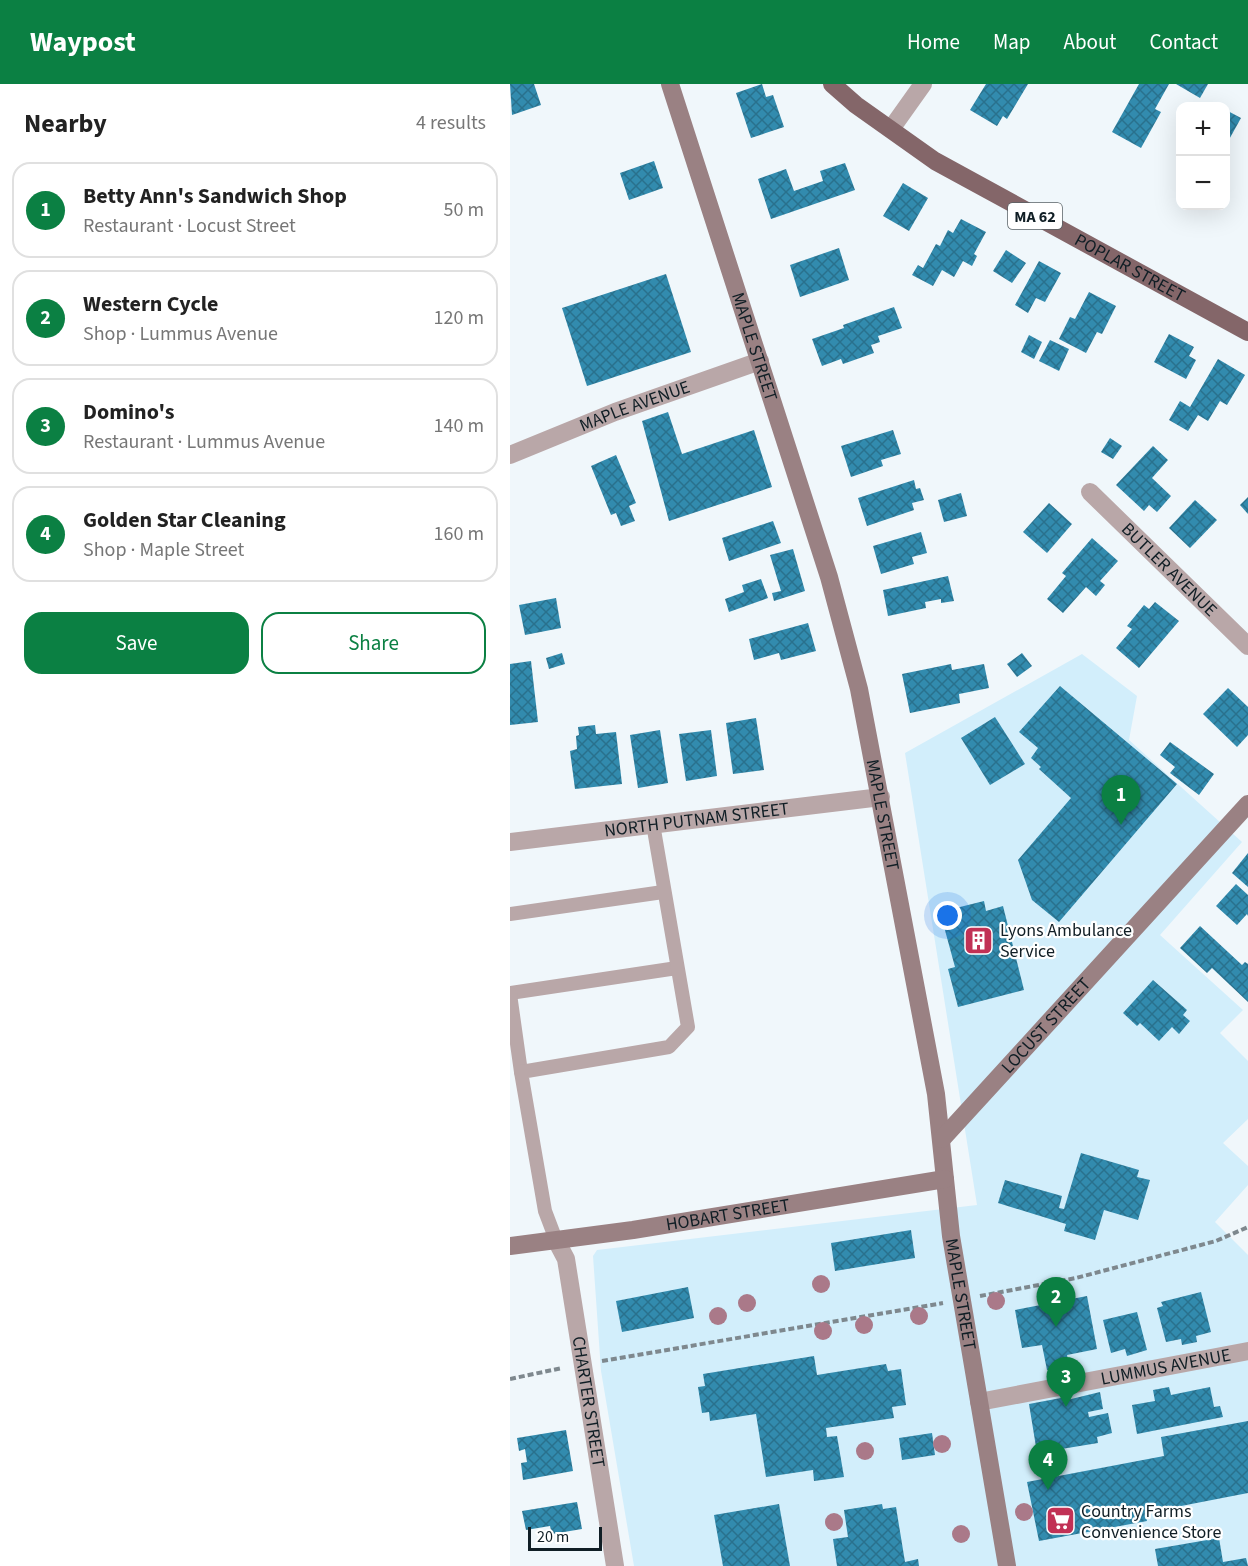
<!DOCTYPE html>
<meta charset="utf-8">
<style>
:root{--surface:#fff;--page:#f6f6f6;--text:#222;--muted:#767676;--line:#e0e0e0;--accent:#0b8043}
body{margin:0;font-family:"Source Sans 3",sans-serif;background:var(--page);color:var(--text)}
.controls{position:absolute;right:18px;top:18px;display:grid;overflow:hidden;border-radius:12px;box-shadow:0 6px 24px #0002}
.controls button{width:54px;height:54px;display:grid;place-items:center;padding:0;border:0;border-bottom:2px solid var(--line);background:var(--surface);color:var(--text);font:30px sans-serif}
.scale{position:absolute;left:18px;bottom:15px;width:74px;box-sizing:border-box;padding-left:6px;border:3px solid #101e25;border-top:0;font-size:16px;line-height:21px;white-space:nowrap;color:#101e25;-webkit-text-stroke:4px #fff;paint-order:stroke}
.you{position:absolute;left:438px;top:832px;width:21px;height:21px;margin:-15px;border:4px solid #fff;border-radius:50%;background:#1a73e8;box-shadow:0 0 0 9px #1a73e833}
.badge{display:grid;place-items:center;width:39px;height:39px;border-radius:50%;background:var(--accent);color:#fff;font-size:20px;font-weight:700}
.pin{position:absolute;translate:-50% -50px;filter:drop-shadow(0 2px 3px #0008)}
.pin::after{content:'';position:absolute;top:32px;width:21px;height:18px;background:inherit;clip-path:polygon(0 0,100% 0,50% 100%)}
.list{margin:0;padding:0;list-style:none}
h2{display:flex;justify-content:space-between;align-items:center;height:78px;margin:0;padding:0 24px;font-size:26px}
h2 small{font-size:20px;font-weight:400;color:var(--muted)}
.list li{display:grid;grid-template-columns:39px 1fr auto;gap:18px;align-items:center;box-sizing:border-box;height:96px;margin:0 12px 12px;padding:0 12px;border:2px solid var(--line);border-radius:18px}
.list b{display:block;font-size:22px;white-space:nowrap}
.list p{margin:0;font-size:20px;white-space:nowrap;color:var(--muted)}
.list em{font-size:20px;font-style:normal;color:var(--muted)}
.actions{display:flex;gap:12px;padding:18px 24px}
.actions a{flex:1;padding:14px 0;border:2px solid var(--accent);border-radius:18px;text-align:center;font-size:21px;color:var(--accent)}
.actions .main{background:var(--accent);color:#fff}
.map{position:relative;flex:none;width:738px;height:1482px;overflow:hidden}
header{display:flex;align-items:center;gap:36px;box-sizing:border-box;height:84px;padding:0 30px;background:var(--accent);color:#fff}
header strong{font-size:28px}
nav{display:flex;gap:33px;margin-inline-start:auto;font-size:21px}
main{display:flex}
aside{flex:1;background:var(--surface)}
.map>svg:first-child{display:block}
</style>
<header>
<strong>Waypost</strong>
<nav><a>Home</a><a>Map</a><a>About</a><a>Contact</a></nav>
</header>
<main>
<aside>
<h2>Nearby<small>4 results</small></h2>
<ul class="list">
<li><span class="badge">1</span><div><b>Betty Ann's Sandwich Shop</b><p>Restaurant · Locust Street</p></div><em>50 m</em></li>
<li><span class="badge">2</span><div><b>Western Cycle</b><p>Shop · Lummus Avenue</p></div><em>120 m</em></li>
<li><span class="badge">3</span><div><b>Domino's</b><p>Restaurant · Lummus Avenue</p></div><em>140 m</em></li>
<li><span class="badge">4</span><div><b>Golden Star Cleaning</b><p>Shop · Maple Street</p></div><em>160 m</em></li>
</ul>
<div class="actions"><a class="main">Save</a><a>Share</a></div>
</aside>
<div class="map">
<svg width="738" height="1482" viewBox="0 0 738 1482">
<defs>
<pattern id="building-cross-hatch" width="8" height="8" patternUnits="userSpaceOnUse" patternTransform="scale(1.5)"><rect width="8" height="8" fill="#328bae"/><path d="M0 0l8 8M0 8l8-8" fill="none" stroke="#29718d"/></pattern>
</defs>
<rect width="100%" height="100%" fill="#f0f7fb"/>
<path fill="#d2eefb" d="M572,570L627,612L619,656L732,758L650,851L733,926L710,949L738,977V1035L713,1059L738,1082V1101L705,1138L738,1171V1482H124L91,1287L83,1172L87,1166L467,1121L395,669Z"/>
<g fill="url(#building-cross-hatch)">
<path d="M0,0H24L31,21L2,31Z"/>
<path d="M252,0L256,13L263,11L274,43L241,54L226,9Z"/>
<path d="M476,0H518L497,35L493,32L487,42L460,26Z"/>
<path d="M629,0H659L645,25L651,28L631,64L602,48Z"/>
<path d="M666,0H698L690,14Z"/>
<path d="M716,26L731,34L716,61Z"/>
<path d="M144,77L153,104L119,116L110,89Z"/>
<path d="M335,79L345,106L261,135L248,95L276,85L284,107L313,97L310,87Z"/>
<path d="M393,99L418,114L399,147L373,132Z"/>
<path d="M451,135L476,148L464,170L467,172L462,182L453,177L444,193L432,186L423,202L402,191L408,181L413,184L426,160L430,162L438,146L443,149Z"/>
<path d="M329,164L339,196L290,213L280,181Z"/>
<path d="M496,166L516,179L502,199L483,187Z"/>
<path d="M529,177L551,189L535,218L526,214L518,229L505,221Z"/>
<path d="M156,190L181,268L77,302L52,224Z"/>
<path d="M579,208L606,222L592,250L587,248L576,269L549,255L560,233L565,235Z"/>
<path d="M384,223L392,244L368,252L370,258L361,261L364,269L333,280L331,275L312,282L302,255L334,244L333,241Z"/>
<path d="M659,250L684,263L679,272L686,276L676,295L644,278Z"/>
<path d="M519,251L532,258L524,275L511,268Z"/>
<path d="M540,256L559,265L549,287L529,277Z"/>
<path d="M708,275L735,291L717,321L710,317L698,337L688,331L678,347L659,336L670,317L680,323Z"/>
<path d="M158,328L172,370L244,346L262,403L159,437L132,337Z"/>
<path d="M383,346L391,370L371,376L373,382L341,393L331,362Z"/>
<path d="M600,354L612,362L603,375L591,368Z"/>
<path d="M643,362L658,376L642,394L661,412L647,428L639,421L634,427L606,401Z"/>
<path d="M106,371L126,419L119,422L125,437L111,442L106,429L101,431L81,382Z"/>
<path d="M404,396L406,405L410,404L414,416L402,419L404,426L357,442L348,414Z"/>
<path d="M451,409L457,432L434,438L428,416Z"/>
<path d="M738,413V430L730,421Z"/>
<path d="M685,416L707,436L680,464L659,444Z"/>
<path d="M539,419L562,440L537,469L513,448Z"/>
<path d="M263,437L271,459L219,477L212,454Z"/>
<path d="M411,448L417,469L402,473L404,480L371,490L363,462Z"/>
<path d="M582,454L608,477L590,497L595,501L586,512L576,503L553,529L537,515L556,492L552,489Z"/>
<path d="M283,465L295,507L264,517L262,509L271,507L260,471Z"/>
<path d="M438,492L444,517L431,519V515L415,518L416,524L378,532L373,506Z"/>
<path d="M251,495L258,514L219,528L215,515L234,508L232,501Z"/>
<path d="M46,514L51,544L15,551L9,521Z"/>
<path d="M645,518L669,537L629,584L606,564L622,545L617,542L634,521L639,525Z"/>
<path d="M298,539L306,567L271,576L269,569L244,576L239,555Z"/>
<path d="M52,569L55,580L39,585L36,574Z"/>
<path d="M512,569L522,582L507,593L497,580Z"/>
<path d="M21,577L28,638L0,641V580Z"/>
<path d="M441,580L442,586L474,580L479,604L449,610L450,619L400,629L392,590Z"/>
<path d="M550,602L667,700L549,838L522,816L508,776L561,714L529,685L531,683L521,674L528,664L509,648Z"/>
<path d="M718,604L738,623V651L727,663L693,630Z"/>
<path d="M485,633L515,680L480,701L451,654Z"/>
<path d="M246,634L254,686L223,690L216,639Z"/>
<path d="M85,641L86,650L106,648L112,700L65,705L60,667L67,665L66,652L69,651L68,643Z"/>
<path d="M150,646L158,699L128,704L120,651Z"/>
<path d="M201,646L207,692L176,697L169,650Z"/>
<path d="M660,658L704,690L689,711L660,689L665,683L650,671Z"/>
<path d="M738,769V803L722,789Z"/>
<path d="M726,800L738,811V832L737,830L727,841L706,822Z"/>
<path d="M474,817L476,827L493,822L514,906L448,923L438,885L445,883L430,828Z"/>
<path d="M690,842L732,881L735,878L738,880V918L702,884L697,889L670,864Z"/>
<path d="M643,896L677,926L673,931L680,937L669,950L662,943L649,957L630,939L627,942L613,929Z"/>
<path d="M571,1069L629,1086L627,1093L640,1096L628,1136L594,1126L585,1156L554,1147L556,1140L488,1119L495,1096L552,1112L549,1124L554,1125Z"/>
<path d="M401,1146L405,1174L325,1187L321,1159Z"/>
<path d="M178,1203L184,1234L112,1248L106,1217Z"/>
<path d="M691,1208L701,1248L686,1252L687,1258L672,1261L671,1255L656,1258L647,1224L653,1222L651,1218Z"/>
<path d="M577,1212L587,1265L557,1271L559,1281L537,1286L532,1261L512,1264L505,1226Z"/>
<path d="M627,1228L637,1266L617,1272L615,1265L601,1269L593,1236Z"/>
<path d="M304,1272L307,1291L376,1280L378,1287L391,1285L396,1321L382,1323L384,1334L316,1344L317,1353L327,1352L334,1393L304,1397L303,1386L256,1393L246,1330L200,1337L199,1328L192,1329L188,1303L195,1302L193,1290Z"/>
<path d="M659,1303L661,1311L700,1303L704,1323L710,1322L713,1333L627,1350L622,1321L645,1317L643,1306Z"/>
<path d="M590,1308L593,1325L578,1328L579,1333L598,1329L602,1349L587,1353L588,1359L527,1369L519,1320L556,1313L557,1316Z"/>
<path d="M738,1337V1409L635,1429L637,1437L529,1457L517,1398L654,1372L651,1353Z"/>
<path d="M56,1346L63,1387L13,1396L11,1379L17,1378L15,1365L9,1367L7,1354Z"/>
<path d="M422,1349L425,1371L392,1376L389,1354Z"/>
<path d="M67,1418L72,1445L42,1450L40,1442L16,1446L12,1427Z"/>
<path d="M269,1420L280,1482H213L204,1431Z"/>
<path d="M372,1420L373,1425L386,1423L395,1478L408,1475L409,1482H327L323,1455L338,1453L334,1426Z"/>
<path d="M709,1454L713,1478L736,1474L738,1482H648L645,1465Z"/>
</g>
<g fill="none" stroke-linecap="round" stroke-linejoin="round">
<g stroke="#7e888e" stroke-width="4" stroke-dasharray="6 3" stroke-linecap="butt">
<path d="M470,1212L566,1194L706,1157L738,1143"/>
<path d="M92,1277L433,1219"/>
<path d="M0,1295L52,1284"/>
</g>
<g stroke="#b9a7a8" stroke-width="14">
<path d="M0,830L153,808"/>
<path d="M0,909L167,884"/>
<path d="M0,910L11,988"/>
<path d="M46,1156L35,1127L11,988L159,963L178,943L143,740"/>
</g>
<g stroke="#b9a7a8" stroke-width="18">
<path d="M381,45L413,0"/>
<path id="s1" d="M0,371L105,328L250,277"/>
<path id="s2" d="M580,408L738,562"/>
<path id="s3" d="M0,758L371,713"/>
<path id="s4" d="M46,1156L56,1175L105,1482"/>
<path id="s5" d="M469,1318L738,1267"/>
</g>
<g stroke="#9a8183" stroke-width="18">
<path id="s6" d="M160,0L319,493L349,605L426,1010L441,1152L497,1482"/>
<path id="s7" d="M432,1055L738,720"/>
<path id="s8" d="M0,1162L123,1146L435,1095"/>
</g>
<path stroke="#846669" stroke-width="18" id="s9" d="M322,0L346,21L425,77L738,248"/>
</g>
<g fill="#aa7989">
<circle cx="311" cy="1200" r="9"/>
<circle cx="486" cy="1217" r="9"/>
<circle cx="237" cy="1219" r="9"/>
<circle cx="208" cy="1232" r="9"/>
<circle cx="409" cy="1232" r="9"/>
<circle cx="354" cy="1241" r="9"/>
<circle cx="313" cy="1247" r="9"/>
<circle cx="432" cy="1360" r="9"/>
<circle cx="355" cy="1367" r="9"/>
<circle cx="514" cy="1428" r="9"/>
<circle cx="324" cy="1438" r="9"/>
<circle cx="451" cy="1450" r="9"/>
</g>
<defs>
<symbol id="building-square" viewBox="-11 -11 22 22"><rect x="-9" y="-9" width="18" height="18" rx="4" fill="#c13155" stroke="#fff"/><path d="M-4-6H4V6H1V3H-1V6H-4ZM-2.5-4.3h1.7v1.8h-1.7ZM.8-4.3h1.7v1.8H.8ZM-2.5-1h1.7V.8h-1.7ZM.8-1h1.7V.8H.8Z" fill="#fff"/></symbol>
<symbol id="supermarket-square" viewBox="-11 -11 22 22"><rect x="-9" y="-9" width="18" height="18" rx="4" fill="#c13155" stroke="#fff"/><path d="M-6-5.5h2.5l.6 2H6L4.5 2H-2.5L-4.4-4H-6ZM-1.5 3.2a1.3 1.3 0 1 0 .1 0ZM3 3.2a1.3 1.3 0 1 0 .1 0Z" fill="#fff"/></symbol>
</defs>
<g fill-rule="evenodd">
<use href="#building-square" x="452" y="840" width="33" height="33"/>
<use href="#supermarket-square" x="534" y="1420" width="33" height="33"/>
</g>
<g text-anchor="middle" stroke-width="4.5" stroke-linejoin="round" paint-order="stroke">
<rect fill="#fff" stroke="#586266" stroke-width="1.5" x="498" y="119" width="54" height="26" rx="4.5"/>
<g font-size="16" font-weight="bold" fill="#101e25">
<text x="525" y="138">MA 62</text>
</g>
<g font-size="18" fill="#101e25" stroke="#fff">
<text dy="6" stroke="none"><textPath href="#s9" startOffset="351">POPLAR STREET</textPath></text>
<text dy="6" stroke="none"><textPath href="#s6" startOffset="276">MAPLE STREET</textPath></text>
<text dy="6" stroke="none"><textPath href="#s1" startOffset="134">MAPLE AVENUE</textPath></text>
<text dy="6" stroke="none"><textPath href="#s2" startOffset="111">BUTLER AVENUE</textPath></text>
<text dy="6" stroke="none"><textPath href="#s6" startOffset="762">MAPLE STREET</textPath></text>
<text dy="6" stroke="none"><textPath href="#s3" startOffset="188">NORTH PUTNAM STREET</textPath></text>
<text dy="6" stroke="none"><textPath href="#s7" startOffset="154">LOCUST STREET</textPath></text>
<text dy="6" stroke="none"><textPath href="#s8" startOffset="220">HOBART STREET</textPath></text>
<text dy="6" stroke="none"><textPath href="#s6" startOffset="1248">MAPLE STREET</textPath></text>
<text dy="6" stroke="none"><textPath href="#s5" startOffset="190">LUMMUS AVENUE</textPath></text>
<text dy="6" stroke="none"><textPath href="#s4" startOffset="166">CHARTER STREET</textPath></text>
</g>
<g font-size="18" fill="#101e25" stroke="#fff" text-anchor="start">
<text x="490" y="852">Lyons Ambulance<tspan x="490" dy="21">Service</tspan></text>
<text x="571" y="1433">Country Farms<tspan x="571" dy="21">Convenience Store</tspan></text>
</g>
</g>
</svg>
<div class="controls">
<button>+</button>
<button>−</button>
</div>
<div class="scale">20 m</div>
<div class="you"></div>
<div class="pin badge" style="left:611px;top:741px">1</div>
<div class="pin badge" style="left:546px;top:1243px">2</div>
<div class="pin badge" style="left:556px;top:1323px">3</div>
<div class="pin badge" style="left:538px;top:1406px">4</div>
</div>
</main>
